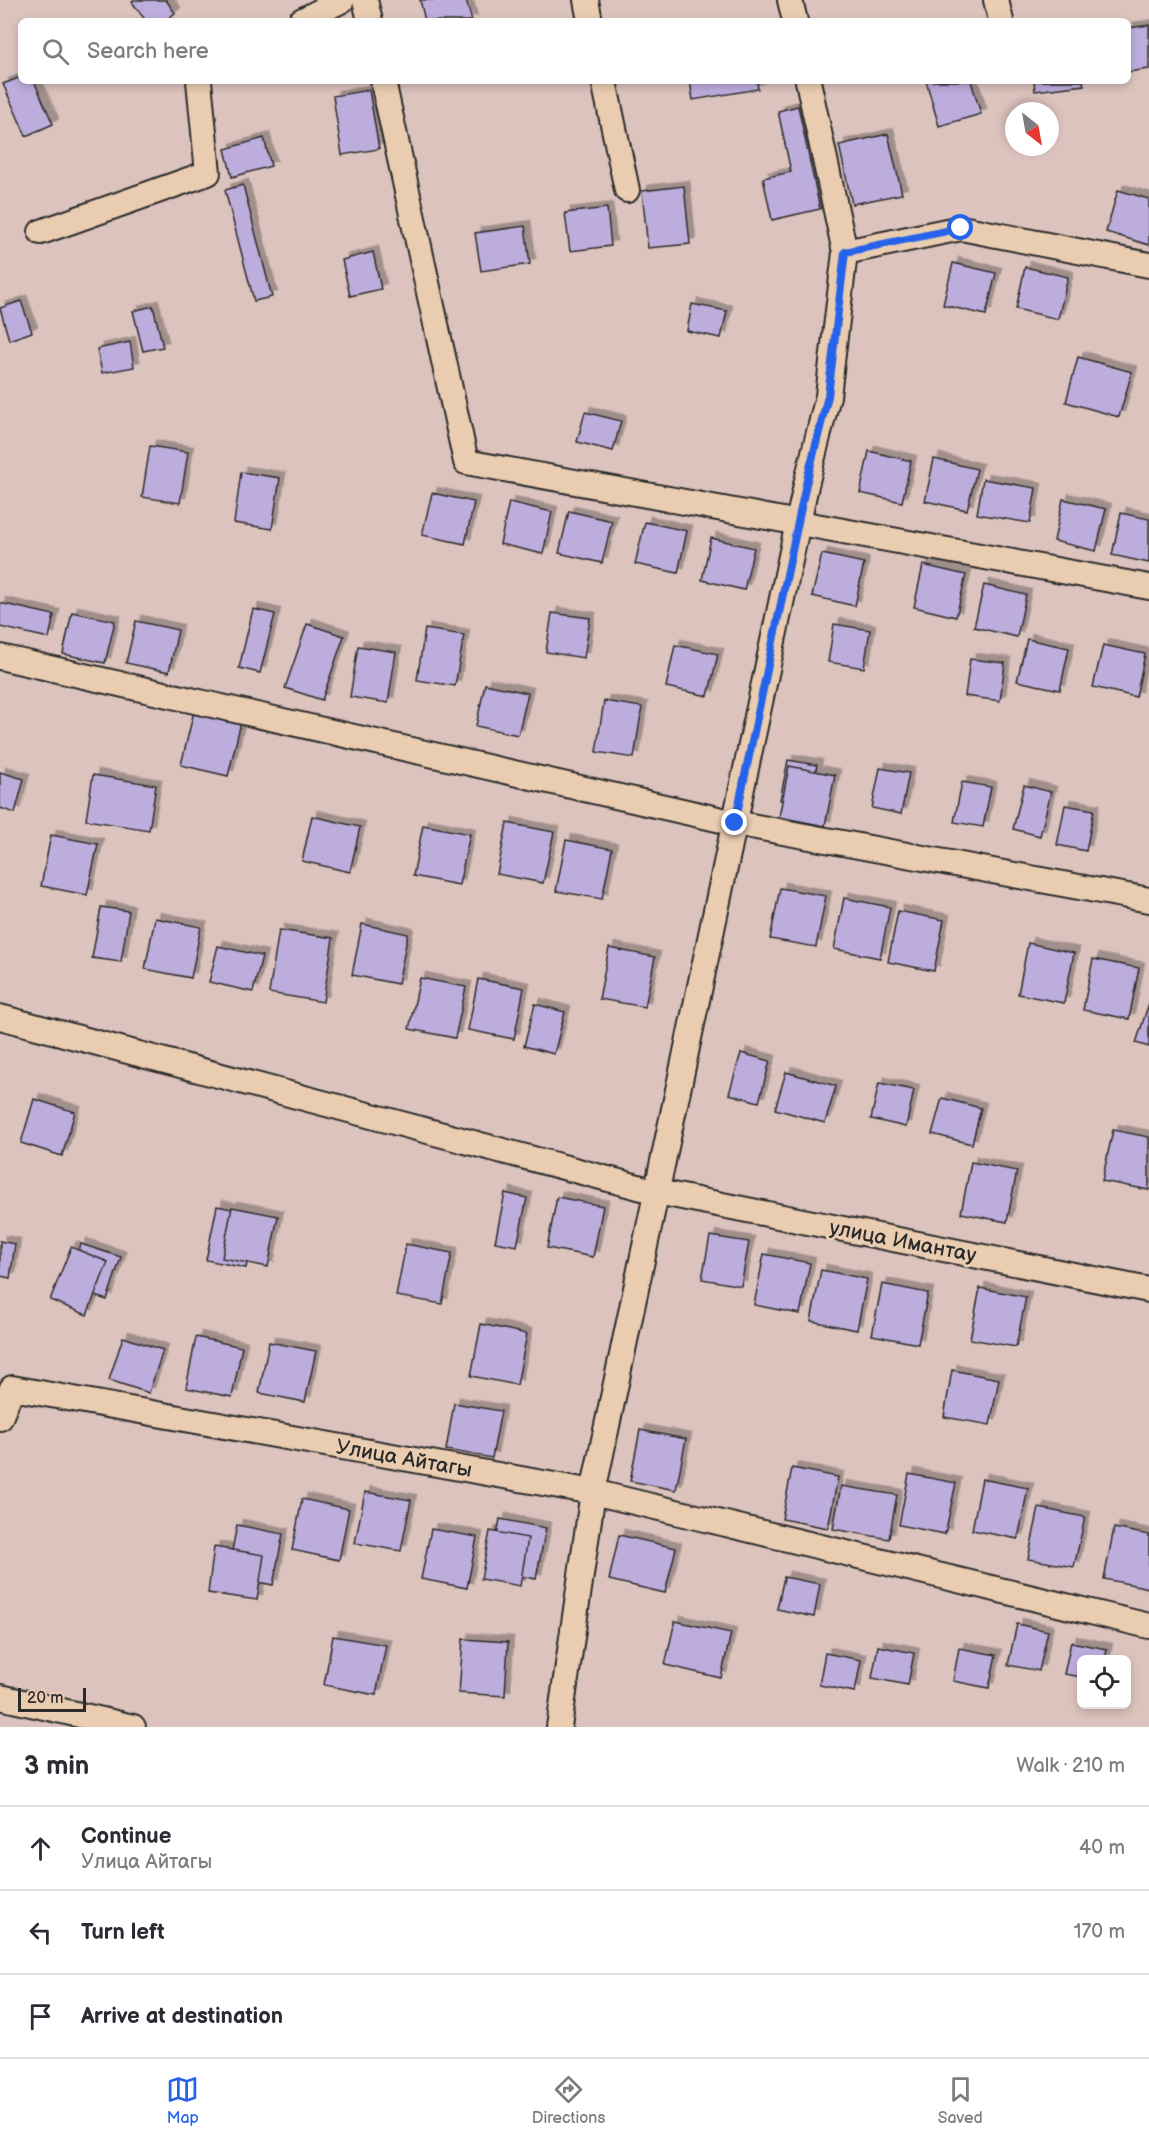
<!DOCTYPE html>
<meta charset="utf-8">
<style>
:root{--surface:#fff;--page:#f2f2f3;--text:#2b2b33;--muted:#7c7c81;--line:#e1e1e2;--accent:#2563eb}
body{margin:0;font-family:"Balsamiq Sans",sans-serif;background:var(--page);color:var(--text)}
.controls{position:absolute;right:18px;bottom:18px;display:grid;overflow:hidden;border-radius:9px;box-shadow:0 3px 9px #0003}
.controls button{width:54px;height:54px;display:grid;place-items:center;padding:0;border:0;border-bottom:2px solid var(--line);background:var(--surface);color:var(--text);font:30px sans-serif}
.compass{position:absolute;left:1005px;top:102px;width:54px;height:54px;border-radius:50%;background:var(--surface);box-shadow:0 3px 9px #0003;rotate:149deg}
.scale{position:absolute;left:18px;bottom:15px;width:68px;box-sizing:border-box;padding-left:6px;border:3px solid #2b2b2b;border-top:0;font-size:16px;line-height:21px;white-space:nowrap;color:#2b2b2b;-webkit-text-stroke:4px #eacdb1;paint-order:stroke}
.stop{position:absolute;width:18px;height:18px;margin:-14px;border:4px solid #2563eb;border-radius:50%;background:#fff}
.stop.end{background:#2563eb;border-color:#fff;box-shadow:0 2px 6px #0008}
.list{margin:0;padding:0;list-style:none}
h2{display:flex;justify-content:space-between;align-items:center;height:78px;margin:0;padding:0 24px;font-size:26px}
h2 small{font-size:20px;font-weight:400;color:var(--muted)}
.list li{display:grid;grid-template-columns:39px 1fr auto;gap:18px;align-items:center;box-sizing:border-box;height:84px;padding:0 24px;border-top:2px solid var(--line)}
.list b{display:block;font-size:22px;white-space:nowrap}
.list p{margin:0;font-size:20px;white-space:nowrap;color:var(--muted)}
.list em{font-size:20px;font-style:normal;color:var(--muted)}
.icon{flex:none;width:33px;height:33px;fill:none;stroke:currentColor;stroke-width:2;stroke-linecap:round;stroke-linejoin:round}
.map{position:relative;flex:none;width:1149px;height:1727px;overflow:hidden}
.search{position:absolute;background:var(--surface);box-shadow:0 3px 9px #0003;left:18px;right:18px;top:18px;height:66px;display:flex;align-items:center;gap:15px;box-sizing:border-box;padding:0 21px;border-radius:9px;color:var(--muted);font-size:22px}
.sheet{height:330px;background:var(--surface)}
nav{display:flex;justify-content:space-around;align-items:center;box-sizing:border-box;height:84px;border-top:2px solid var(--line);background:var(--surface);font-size:16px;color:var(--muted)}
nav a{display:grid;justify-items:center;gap:3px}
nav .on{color:var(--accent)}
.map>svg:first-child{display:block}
</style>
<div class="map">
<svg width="1149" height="1727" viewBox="0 0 1149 1727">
<defs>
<filter id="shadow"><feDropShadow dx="5.5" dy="-5.5" stdDeviation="0" flood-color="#0004"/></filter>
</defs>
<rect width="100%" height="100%" fill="#dcc3be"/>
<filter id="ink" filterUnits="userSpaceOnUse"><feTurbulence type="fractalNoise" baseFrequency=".0167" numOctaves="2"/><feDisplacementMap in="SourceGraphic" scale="12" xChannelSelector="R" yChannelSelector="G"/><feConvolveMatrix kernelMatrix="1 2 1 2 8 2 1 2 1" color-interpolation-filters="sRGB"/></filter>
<g filter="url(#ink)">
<g fill="#bdaddd" stroke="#2b2b2b" stroke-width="1.5" filter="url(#shadow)">
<path d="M134,0H166L175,13L164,21H146L132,2Z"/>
<path d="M420,0H466L472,21H425Z"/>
<path d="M1149,25V69L1128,72V28Z"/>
<path d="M21,77V81H34L53,124L26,136L3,84Z"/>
<path d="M690,81H757L758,89L693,100Z"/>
<path d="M926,81H971L981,114L939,126Z"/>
<path d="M1034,81H1083L1084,85L1035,91Z"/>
<path d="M369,90L379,149L342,155L333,96Z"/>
<path d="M798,106L820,209L772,220L763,178L791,172L778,111Z"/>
<path d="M888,134L902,194L852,204L839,145Z"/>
<path d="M264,138L271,166L232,177L225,149Z"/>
<path d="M243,185L272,297L254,301L225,190Z"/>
<path d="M684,186L690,244L648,248L642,191Z"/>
<path d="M1118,190L1149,199V245L1106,232Z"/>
<path d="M607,208L611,246L570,251L565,213Z"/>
<path d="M525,226L530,264L481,271L475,233Z"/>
<path d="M373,252L381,289L350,296L342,260Z"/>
<path d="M953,263L996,273L986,315L943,305Z"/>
<path d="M1025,267L1068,277L1058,319L1016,309Z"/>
<path d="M21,301L32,332L9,340L0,308Z"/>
<path d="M692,304L727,311L721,338L687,331Z"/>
<path d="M153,306L163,347L143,351L133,311Z"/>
<path d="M130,342L134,367L102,373L97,349Z"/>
<path d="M1078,357L1132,372L1119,417L1066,402Z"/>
<path d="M585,412L621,421L613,451L577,442Z"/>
<path d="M150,446L188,452L180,503L142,497Z"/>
<path d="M869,451L911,461L902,502L860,493Z"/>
<path d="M934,459L977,469L967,510L925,501Z"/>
<path d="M241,472L280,478L272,529L234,523Z"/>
<path d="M983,479L1036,488L1030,523L977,514Z"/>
<path d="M432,493L474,502L465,544L422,535Z"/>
<path d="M1063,499L1106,509L1096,551L1054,541Z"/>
<path d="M509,502L552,512L543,554L500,544Z"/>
<path d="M569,511L612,521L602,563L559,553Z"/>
<path d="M1121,513L1149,519V563L1112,555Z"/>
<path d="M645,522L687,531L678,573L635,564Z"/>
<path d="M711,538L754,548L744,590L702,580Z"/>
<path d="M822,554L864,563L855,606L812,596Z"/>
<path d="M923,565L966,575L956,617L914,607Z"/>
<path d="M984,585L1026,595L1017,637L974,627Z"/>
<path d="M0,603L54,615L49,638L0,627Z"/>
<path d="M253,609L275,614L260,673L239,668Z"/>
<path d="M72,612L115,621L105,663L63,654Z"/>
<path d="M552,613L590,618L584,658L546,652Z"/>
<path d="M136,621L178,630L169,672L126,663Z"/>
<path d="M307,624L344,636L322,700L285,688Z"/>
<path d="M834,624L870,630L864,668L828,662Z"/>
<path d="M425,629L464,635L455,686L417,680Z"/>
<path d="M1027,639L1069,648L1060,690L1017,681Z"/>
<path d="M675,645L718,654L708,696L666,687Z"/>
<path d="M1103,645L1145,654L1136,697L1093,687Z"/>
<path d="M358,646L396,652L388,703L350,697Z"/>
<path d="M970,659L1005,663L1000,701L965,696Z"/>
<path d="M485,684L528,693L518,735L476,726Z"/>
<path d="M604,701L642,707L634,758L596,752Z"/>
<path d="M195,707L242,718L228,776L181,765Z"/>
<path d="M788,760L817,765L809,805L780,800Z"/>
<path d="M789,766L835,775L825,826L779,817Z"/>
<path d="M880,768L909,773L901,814L872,808Z"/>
<path d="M0,772L24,779L15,813L0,808Z"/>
<path d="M93,775L156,785L149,830L86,820Z"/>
<path d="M962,782L991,787L983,827L954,822Z"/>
<path d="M1024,785L1051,792L1040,836L1013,829Z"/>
<path d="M1065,805L1094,810L1086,851L1057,845Z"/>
<path d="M312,816L360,827L350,872L302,861Z"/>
<path d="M507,823L554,832L543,883L497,874Z"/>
<path d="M423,825L470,834L459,885L413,876Z"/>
<path d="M51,835L98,844L87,895L41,886Z"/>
<path d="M566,840L612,849L602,899L556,891Z"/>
<path d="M780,888L826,896L816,947L770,939Z"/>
<path d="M844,898L890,907L880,958L834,949Z"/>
<path d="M101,907L129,911L121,962L92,958Z"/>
<path d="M898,911L944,920L934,971L888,962Z"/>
<path d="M155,918L201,927L191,978L145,969Z"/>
<path d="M362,924L408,934L398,984L352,975Z"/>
<path d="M279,930L333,938L323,1002L269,993Z"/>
<path d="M1028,943L1074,953L1064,1003L1018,994Z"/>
<path d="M218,946L262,956L253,992L209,982Z"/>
<path d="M609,948L655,957L645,1007L599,999Z"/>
<path d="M1093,959L1139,968L1129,1019L1083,1010Z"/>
<path d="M420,978L466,987L455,1038L409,1029Z"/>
<path d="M478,979L524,988L514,1039L468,1030Z"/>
<path d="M1149,1003V1047L1136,1043Z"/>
<path d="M535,1004L565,1012L554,1054L524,1046Z"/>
<path d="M741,1053L770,1061L759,1102L729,1094Z"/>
<path d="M786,1072L836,1086L825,1123L775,1109Z"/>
<path d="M879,1083L914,1090L906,1127L871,1119Z"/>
<path d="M942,1098L981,1108L972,1144L932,1134Z"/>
<path d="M34,1099L75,1112L62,1156L21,1143Z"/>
<path d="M1113,1130L1149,1137V1190L1102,1181Z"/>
<path d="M971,1162L1017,1171L1007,1222L961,1213Z"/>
<path d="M505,1193L527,1198L517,1246L495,1242Z"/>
<path d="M557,1197L603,1206L593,1257L547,1248Z"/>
<path d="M217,1206L256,1214L246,1268L206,1260Z"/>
<path d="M232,1207L278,1216L268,1267L222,1258Z"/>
<path d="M710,1236L749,1242L741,1286L702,1279Z"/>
<path d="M0,1241L15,1244L10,1278L0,1276Z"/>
<path d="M81,1244L121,1257L107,1300L67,1287Z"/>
<path d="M406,1244L452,1253L442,1304L396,1296Z"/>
<path d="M71,1247L108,1262L87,1315L50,1300Z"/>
<path d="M764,1254L810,1263L800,1314L754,1305Z"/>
<path d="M821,1270L867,1279L857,1330L811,1321Z"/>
<path d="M882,1284L928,1293L918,1344L872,1335Z"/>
<path d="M980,1288L1026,1297L1016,1347L970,1339Z"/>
<path d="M481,1324L527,1334L517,1385L471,1376Z"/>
<path d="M123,1337L163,1350L149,1393L109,1380Z"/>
<path d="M196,1337L242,1347L232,1397L186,1388Z"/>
<path d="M269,1342L316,1351L305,1402L259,1393Z"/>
<path d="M952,1370L999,1379L990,1425L944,1417Z"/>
<path d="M454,1403L501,1411L492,1458L446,1450Z"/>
<path d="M640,1430L686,1439L676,1490L630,1481Z"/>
<path d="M792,1468L838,1477L828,1528L782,1519Z"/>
<path d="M909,1474L956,1483L945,1534L899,1525Z"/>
<path d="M982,1479L1028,1488L1018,1539L972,1530Z"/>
<path d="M841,1486L897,1495L889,1539L833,1529Z"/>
<path d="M365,1492L411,1500L401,1551L355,1543Z"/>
<path d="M302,1499L349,1509L339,1560L292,1550Z"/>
<path d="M1039,1508L1085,1517L1074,1567L1028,1559Z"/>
<path d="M500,1519L546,1528L536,1579L490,1570Z"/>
<path d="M237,1525L283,1534L273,1585L227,1576Z"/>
<path d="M1114,1528L1149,1535V1588L1104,1579Z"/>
<path d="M431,1529L477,1537L467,1588L421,1579Z"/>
<path d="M490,1531L528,1538L520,1586L481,1579Z"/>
<path d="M619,1535L676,1548L665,1593L609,1580Z"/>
<path d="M214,1547L264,1555L257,1600L208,1593Z"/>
<path d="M784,1577L820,1584L814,1617L777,1609Z"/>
<path d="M675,1621L731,1633L721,1678L665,1665Z"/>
<path d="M1017,1624L1048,1631L1039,1671L1008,1665Z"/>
<path d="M333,1636L386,1645L376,1695L324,1685Z"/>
<path d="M463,1639L508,1642L505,1696L459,1693Z"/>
<path d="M1071,1642L1107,1649L1105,1660H1082V1677L1064,1674Z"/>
<path d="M878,1646L914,1653L908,1685L872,1678Z"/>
<path d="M959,1648L996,1655L989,1688L953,1681Z"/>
<path d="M825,1653L861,1660L855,1692L819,1685Z"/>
</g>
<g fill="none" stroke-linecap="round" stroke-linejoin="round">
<defs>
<g id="minor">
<path d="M365,0L370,21"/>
<path d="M586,0L590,21"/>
<path d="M790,0L795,21"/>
<path d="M996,0L1001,21"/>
<path d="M301,21L342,0"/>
<path d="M383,81L466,462L1149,587"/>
<path d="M604,81L627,190"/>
<path d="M808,81L845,252L828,396L806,485L593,1492L1149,1626"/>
<path d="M41,232L208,173L199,81"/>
<path d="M845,252L961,228L1149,265"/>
<path d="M0,657L735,823L1149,900"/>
<path d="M0,1017L657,1192L1149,1290"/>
<path d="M0,1418L12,1388L593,1492L559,1727"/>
<path d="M0,1697L133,1727"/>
</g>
</defs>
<use href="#minor" stroke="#2b2b2b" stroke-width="28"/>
<use href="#minor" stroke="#eacdb1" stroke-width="24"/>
</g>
</g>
<g fill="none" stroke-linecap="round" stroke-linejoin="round" filter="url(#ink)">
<path stroke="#2563eb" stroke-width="8" d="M735,823L806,484L828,396L845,252L961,228"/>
</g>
<g text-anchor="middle" stroke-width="6" stroke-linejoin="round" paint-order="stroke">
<g font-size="21" fill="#2b2b2b" stroke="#eacdb1">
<text transform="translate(903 1241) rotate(11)" y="7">улица Имантау</text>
<text transform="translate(404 1458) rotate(10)" y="7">Улица Айтагы</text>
</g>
</g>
</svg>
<div class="controls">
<button><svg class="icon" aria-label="locate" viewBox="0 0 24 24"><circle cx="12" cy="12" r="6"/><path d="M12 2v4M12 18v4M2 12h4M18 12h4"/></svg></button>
</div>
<svg class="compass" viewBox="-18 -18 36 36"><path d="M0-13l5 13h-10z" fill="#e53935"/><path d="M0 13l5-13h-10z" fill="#7c7c81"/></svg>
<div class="scale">20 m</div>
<div class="stop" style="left:961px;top:228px"></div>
<div class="stop end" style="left:735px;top:823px"></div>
<div class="search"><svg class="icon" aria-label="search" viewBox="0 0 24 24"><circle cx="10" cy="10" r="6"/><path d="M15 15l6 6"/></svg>Search here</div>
</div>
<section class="sheet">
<h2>3 min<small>Walk · 210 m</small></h2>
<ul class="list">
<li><svg class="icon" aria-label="ahead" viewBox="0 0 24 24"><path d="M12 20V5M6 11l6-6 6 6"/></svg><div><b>Continue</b><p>Улица Айтагы</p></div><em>40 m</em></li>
<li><svg class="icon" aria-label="left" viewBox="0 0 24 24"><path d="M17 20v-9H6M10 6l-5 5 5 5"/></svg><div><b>Turn left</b></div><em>170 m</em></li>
<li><svg class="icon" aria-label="arrive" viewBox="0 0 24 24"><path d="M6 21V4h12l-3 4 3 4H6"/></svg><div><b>Arrive at destination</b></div></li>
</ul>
</section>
<nav>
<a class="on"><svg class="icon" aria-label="map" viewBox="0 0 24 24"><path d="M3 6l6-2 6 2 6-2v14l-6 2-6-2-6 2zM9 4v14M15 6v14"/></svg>Map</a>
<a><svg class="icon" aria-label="directions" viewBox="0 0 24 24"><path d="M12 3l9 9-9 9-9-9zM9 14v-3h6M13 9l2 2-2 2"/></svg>Directions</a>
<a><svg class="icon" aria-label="saved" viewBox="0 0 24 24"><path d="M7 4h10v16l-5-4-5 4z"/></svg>Saved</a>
</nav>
